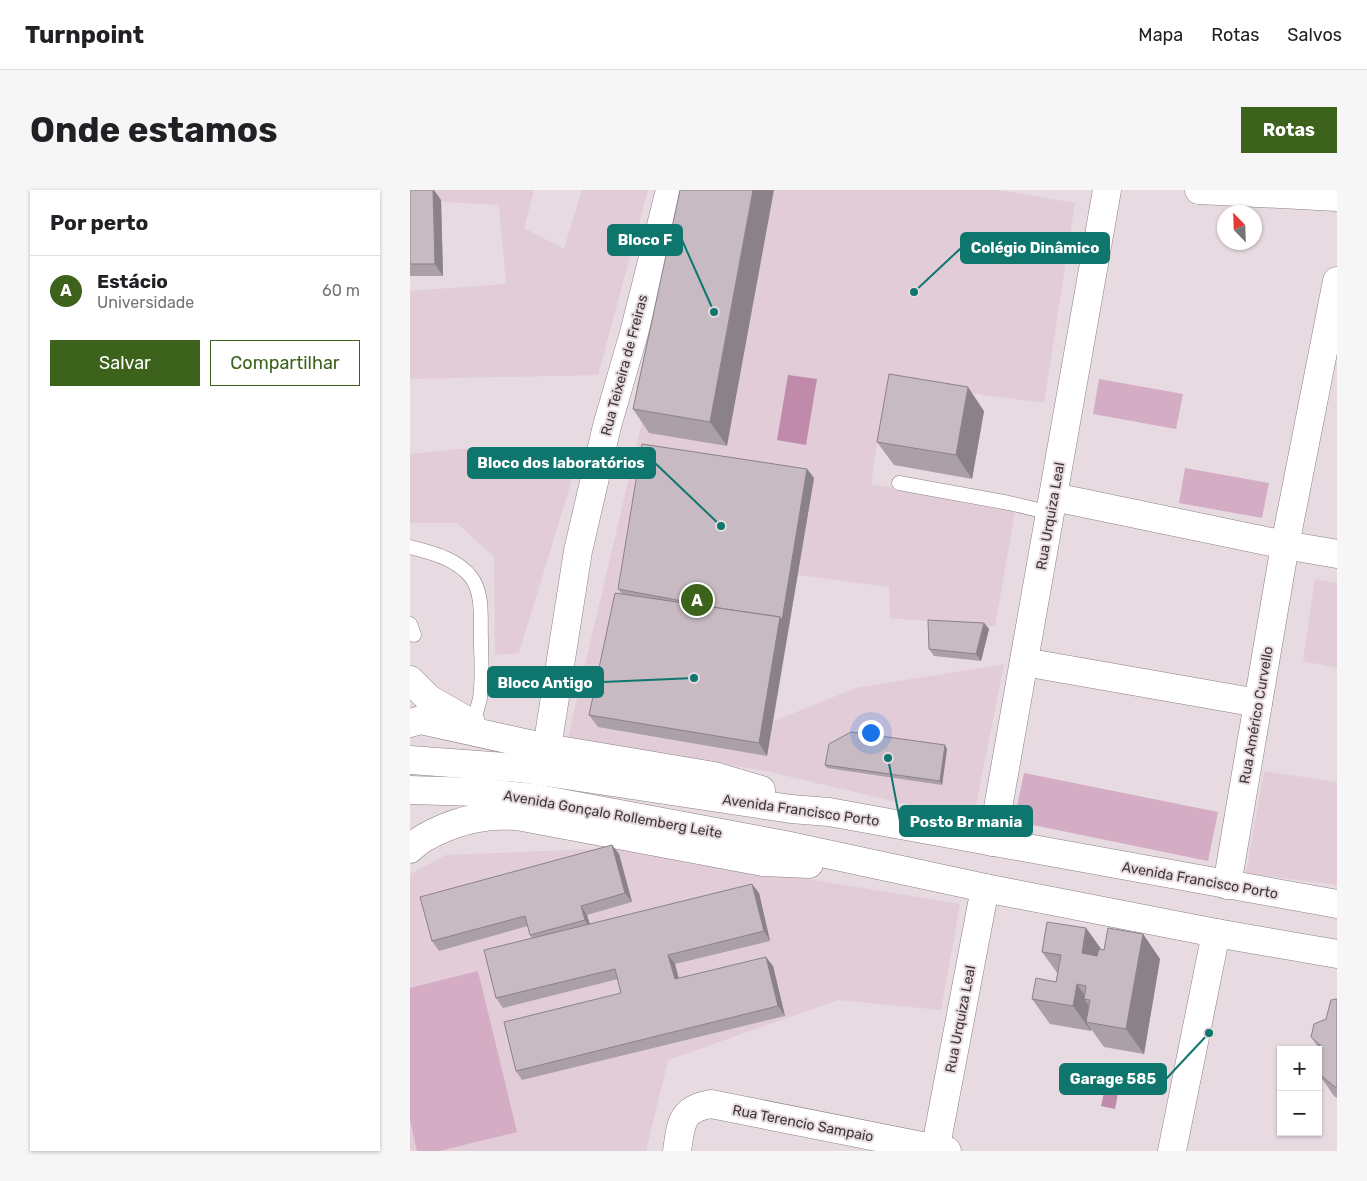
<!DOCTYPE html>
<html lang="pt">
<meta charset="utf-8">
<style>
:root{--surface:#fff;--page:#f6f6f6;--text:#202124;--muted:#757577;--line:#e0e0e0;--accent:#3d621c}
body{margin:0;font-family:Rubik,sans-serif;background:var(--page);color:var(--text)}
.controls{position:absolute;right:15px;bottom:15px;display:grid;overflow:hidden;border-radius:0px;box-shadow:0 1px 4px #0004}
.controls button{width:45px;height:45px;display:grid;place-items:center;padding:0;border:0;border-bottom:1px solid var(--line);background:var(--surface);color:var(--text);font:25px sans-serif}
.compass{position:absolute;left:807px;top:15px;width:45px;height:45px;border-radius:50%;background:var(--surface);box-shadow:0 1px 4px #0004;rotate:337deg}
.you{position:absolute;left:460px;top:542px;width:18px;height:18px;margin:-12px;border:4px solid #fff;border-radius:50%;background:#1a73e8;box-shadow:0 0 0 8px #1a73e833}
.badge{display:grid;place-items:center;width:32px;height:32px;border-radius:50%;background:var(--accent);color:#fff;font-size:16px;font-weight:700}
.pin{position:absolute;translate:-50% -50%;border:2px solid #fff;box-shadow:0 1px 5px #0006}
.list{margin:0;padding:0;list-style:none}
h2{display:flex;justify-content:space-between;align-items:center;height:65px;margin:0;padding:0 20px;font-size:21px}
h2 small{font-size:16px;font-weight:400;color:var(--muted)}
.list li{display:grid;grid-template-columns:32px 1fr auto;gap:15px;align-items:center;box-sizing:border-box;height:70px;padding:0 20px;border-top:1px solid var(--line)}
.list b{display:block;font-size:19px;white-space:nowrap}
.list p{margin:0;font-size:16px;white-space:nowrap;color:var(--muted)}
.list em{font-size:16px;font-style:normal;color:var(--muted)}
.actions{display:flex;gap:10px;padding:15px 20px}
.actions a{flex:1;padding:11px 0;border:1px solid var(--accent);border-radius:0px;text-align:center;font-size:18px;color:var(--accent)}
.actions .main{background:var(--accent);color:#fff}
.map{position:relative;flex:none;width:927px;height:961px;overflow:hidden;border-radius:0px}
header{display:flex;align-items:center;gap:30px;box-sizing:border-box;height:70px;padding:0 25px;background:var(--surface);border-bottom:1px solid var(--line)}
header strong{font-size:24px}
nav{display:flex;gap:28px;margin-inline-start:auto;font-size:18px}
.intro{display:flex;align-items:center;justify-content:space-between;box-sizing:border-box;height:120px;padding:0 30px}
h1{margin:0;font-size:35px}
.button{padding:12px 22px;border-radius:0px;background:var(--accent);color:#fff;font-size:18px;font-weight:700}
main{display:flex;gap:30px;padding:0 30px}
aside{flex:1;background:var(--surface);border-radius:0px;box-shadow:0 1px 4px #0004}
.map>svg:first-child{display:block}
</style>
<header>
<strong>Turnpoint</strong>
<nav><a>Mapa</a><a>Rotas</a><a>Salvos</a></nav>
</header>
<div class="intro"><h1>Onde estamos</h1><a class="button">Rotas</a></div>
<main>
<aside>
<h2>Por perto<small></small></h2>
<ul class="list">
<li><span class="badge">A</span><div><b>Estácio</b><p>Universidade</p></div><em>60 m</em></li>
</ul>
<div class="actions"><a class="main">Salvar</a><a>Compartilhar</a></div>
</aside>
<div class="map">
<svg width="927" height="961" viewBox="0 0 927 961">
<rect width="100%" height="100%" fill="#e7dae1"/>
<g fill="#e1ccd7">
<path d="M0,0H124L114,38L154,59L172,0H238L188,185L0,189V101L96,94L89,15L0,10Z"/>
<path d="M301,0H589L665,13L634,213L477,192L461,294L605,321L585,437L480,428L479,397L388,385L364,531L446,498L594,474L563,630L356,581L158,547L258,122Z"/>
<path d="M70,257L72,285L164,283L109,463L85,465L84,367L47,333H0V264Z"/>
<path d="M905,389L927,393V478L893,471Z"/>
<path d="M854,581L927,592V695L836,683Z"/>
<path d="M209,658L550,714L531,820L428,810L258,870L236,961H0V684L36,665Z"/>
</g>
<g fill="#d4acc3">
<path d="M689,189L773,204L766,239L683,224Z"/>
<path d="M775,278L859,293L852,328L769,313Z"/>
<path d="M614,583L808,622L798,671L604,631Z"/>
<path d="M68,781L107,942L29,961H7L0,930V798Z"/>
</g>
<g fill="#c08aaa">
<path d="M378,185L407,189L396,255L367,250Z"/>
<path d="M697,890L710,893L705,919L691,916Z"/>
</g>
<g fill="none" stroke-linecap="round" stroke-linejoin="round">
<defs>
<g id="lane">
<path d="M489,293L599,313L641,323"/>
<path d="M0,357C22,363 46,368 61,387C74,404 70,430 71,450C71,469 73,489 70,508C68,517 65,526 63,534"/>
<path d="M0,434L4,445"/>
</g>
<g id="street">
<path d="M789,0L927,7"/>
<path d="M644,307L875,355L927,364"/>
<path d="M614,472L848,513"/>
<path d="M137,558L168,361L197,236L224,143L260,0"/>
<path d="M582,652L697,0"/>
<path d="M817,695L875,355L927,91"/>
<path d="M267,961C271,935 270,919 301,914L537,961"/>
<path d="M525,961L575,698"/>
<path d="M762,961L806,743"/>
</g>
<g id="secondary">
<path d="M0,490L19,509L61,533"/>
<path d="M0,533L11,530L137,558L304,586L351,600"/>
<path d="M0,570L109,578L381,619L419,622L927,714"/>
<path d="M0,600L66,602L124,608L375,655L575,698L806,743L927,764"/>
<path d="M0,659C15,643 53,629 75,627C85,625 96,626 107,626L353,672L399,674"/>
</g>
</defs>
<use href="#lane" stroke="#8b7f85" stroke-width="15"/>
<use href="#street" stroke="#8b7f85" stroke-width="29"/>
<use href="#secondary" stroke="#8b7f85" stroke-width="29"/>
<use href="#lane" stroke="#fff" stroke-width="14"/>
<use href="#street" stroke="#fff" stroke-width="28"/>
<use href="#secondary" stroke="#fff" stroke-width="28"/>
</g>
<g fill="#aba0a7">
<path d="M0,0L31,10L33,86H0Z"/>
<path d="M270,0L317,256L239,243L223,219Z"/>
<path d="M574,221L562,289L484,275L467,252Z"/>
<path d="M397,279L404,288L357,566L188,537L179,525L212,404L208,399Z"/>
<path d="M574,433L579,439L571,471L524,466L519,459Z"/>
<path d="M537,559L532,595L417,578L415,575Z"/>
<path d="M202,655L209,664L222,712L177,725L180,734L349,703L360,751L265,774L269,788L363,776L375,826L112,890L106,881L211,803L208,789L93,818L86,808L122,748L120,745L118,736L29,761L22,751Z"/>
<path d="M676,738L691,759L694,760L733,744L750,769L734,864L694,857L681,839V841L640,834L622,809L646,792L648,784L632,762Z"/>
<path d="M927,809V908L924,906L908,883L911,861L901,847L916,829Z"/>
</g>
<g fill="#8b8288">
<path d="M23,0H24L31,10L33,86L25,74Z"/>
<path d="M343,0H364L317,256L300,232Z"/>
<path d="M558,197L574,221L562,289L546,265Z"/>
<path d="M397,279L404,288L357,566L349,553L370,427Z"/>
<path d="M574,433L579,439L571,471L566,464Z"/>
<path d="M535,555L537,559L532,595L530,591Z"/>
<path d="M202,655L209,664L222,712L215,703Z"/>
<path d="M342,694L349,703L360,751L354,741Z"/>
<path d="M171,716L177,725L181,740L175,730Z"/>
<path d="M676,738L694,763L690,788L672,763Z"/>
<path d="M733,744L750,769L734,864L716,839Z"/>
<path d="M258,765L265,774L271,799L265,789Z"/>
<path d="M356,767L363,776L375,826L368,816Z"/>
<path d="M667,794L678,810L674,809L684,823L676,832L681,839V841L663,816Z"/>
</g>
<g fill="#c7bac2" stroke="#8b8288">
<path d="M0,0H23L25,74H0Z"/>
<path d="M270,0H343L300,232L223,219Z"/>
<path d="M479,184L558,197L546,265L467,252Z"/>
<path d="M232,254L397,279L372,430L370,427L315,419L208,399Z"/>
<path d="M205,403L370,427L349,553L179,525Z"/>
<path d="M518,430L574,433L566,464L519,459Z"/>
<path d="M441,542L535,555L530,591L415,575L419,554Z"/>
<path d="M202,655L215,703L171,716L175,730L120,745L115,726L22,751L10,707Z"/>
<path d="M342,694L354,741L258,765L265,789L356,767L368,816L106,881L94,832L211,803L205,779L86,808L74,760Z"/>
<path d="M637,732L676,738L672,763L687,766L689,759L694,760L698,738L733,744L716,839L676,832L680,810L674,809L676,796L667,794L663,816L622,809L626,788L646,792L651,765L632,762Z"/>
<path d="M927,809V897H925L908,883L911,856L901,847L904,834L916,829L921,810Z"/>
</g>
<g text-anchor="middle" stroke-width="4" stroke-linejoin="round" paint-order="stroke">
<g font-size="14" fill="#3d373a" stroke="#e7dae1">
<text transform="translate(214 175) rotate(-75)" y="5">Rua Teixeira de Freiras</text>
<text transform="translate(640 326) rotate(-80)" y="5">Rua Urquiza Leal</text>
<text transform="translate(846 525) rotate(-80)" y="5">Rua Américo Curvello</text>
<text transform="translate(391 620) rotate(8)" y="5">Avenida Francisco Porto</text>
<text transform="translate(203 624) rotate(10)" y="5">Avenida Gonçalo Rollemberg Leite</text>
<text transform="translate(790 690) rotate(10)" y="5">Avenida Francisco Porto</text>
<text transform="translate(550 829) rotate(-79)" y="5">Rua Urquiza Leal</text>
<text transform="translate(393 933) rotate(11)" y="5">Rua Terencio Sampaio</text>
</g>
</g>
<path fill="none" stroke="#0f766e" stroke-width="2" d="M304 122L272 50M504 102L551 58M311 336L245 273M284 488L193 492M478 568L490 631M799 843L756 889"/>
<g fill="#0f766e" stroke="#e7dae1" stroke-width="2">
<circle cx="304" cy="122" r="5"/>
<circle cx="504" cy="102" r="5"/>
<circle cx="311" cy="336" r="5"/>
<circle cx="284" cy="488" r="5"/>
<circle cx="478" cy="568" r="5"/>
<circle cx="799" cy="843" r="5"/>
</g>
<g fill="#0f766e" stroke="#0f766e" stroke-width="2">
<rect x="198" y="35" width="74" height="30" rx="5"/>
<rect x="551" y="43" width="148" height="30" rx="5"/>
<rect x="58" y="258" width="187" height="30" rx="5"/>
<rect x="78" y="477" width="115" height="30" rx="5"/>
<rect x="490" y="616" width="132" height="30" rx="5"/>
<rect x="650" y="874" width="106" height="30" rx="5"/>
</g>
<g font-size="15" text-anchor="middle" font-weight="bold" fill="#fff">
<text x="235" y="55">Bloco F</text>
<text x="625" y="63">Colégio Dinâmico</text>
<text x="151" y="278">Bloco dos laboratórios</text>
<text x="135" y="498">Bloco Antigo</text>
<text x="556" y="637">Posto Br mania</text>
<text x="703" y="894">Garage 585</text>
</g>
</svg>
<div class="controls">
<button>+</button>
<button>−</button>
</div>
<svg class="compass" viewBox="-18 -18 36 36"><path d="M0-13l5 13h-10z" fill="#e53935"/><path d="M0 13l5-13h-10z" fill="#757577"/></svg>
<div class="you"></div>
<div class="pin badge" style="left:287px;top:410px">A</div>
</div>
</main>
